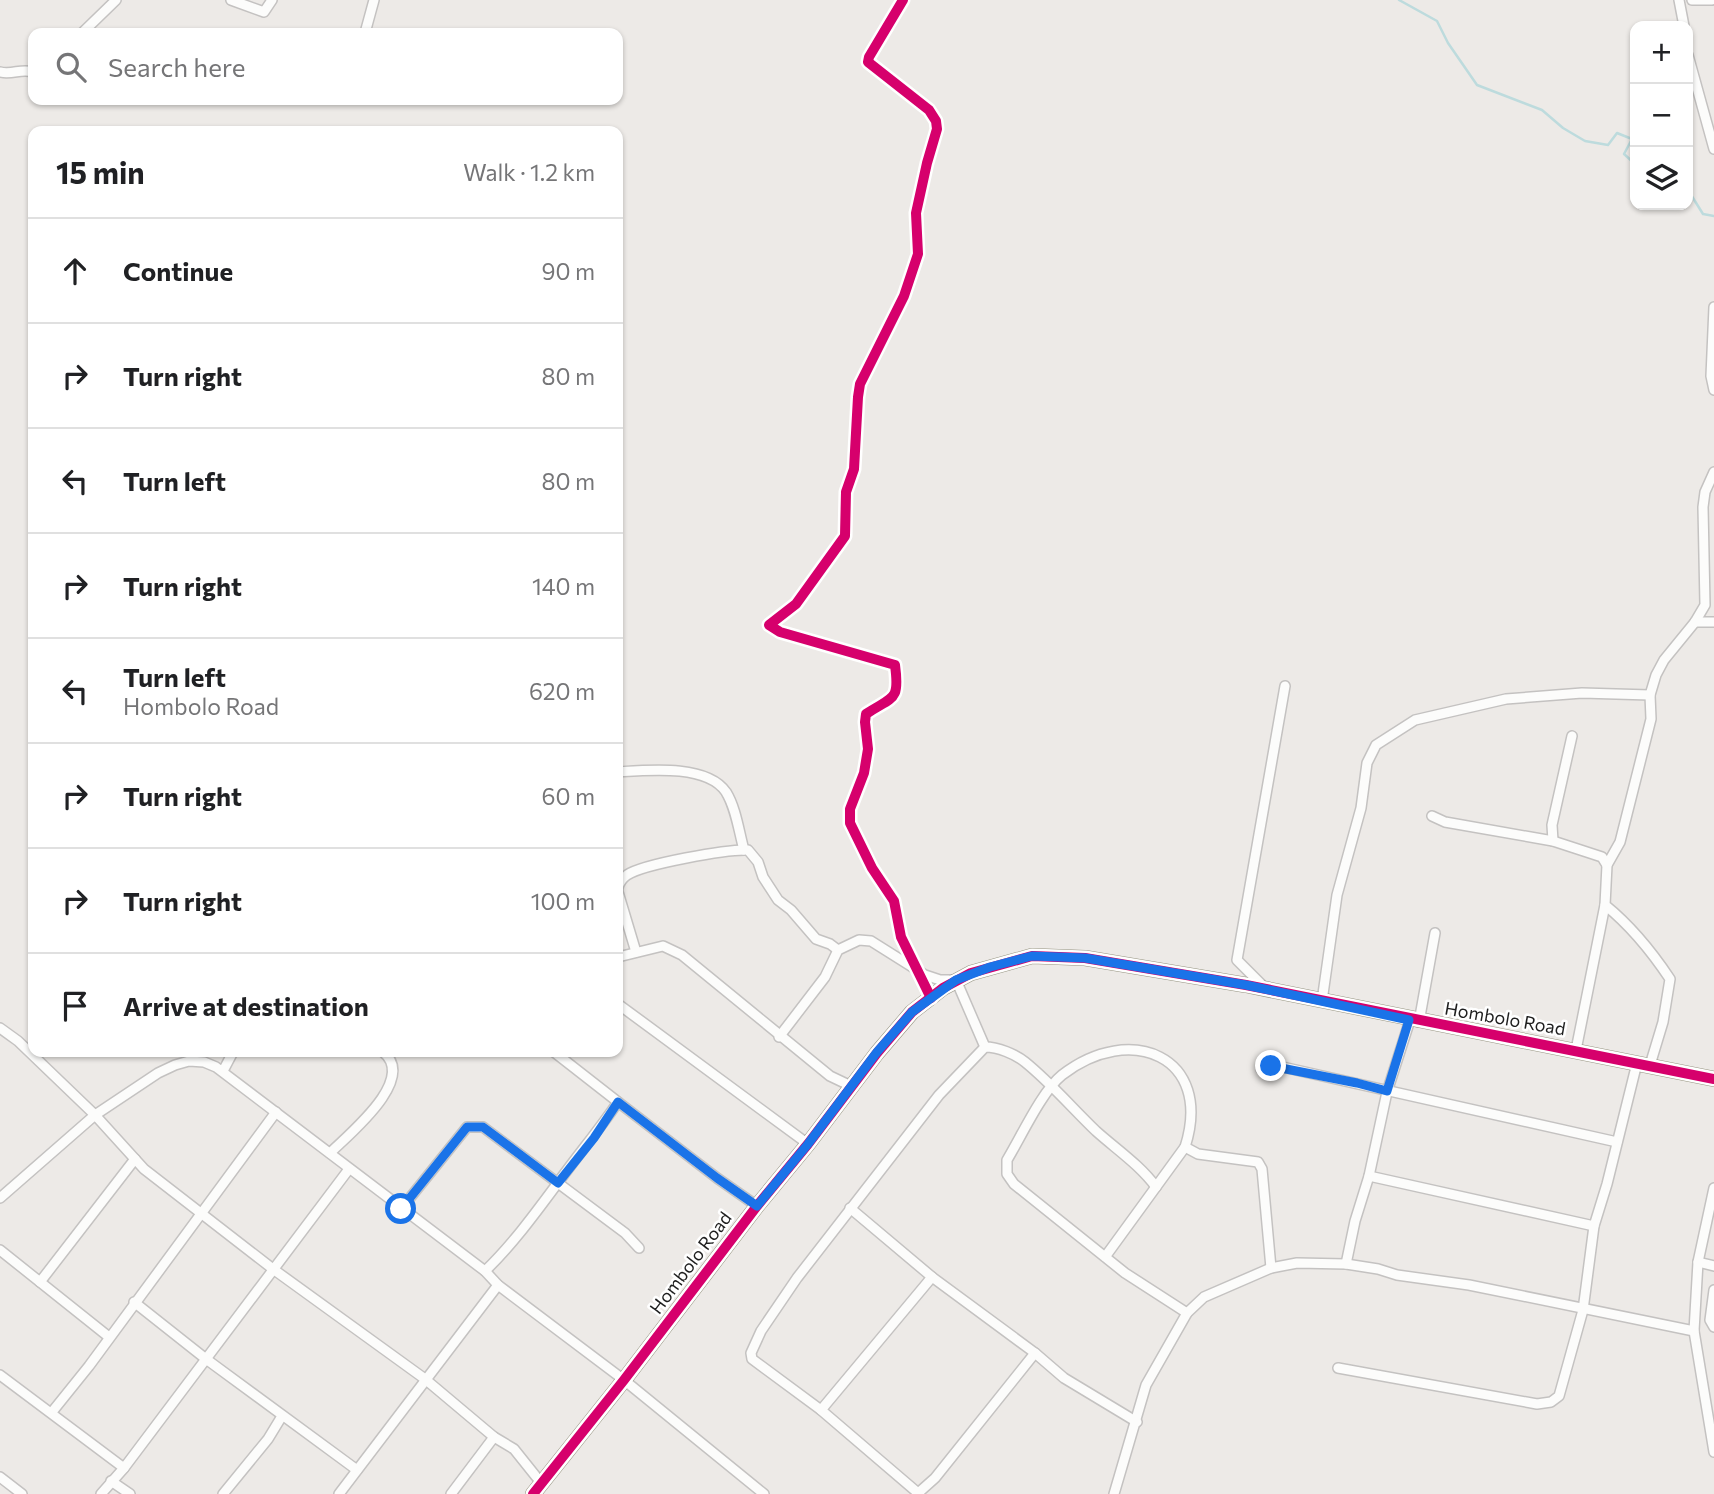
<!DOCTYPE html>
<meta charset="utf-8">
<style>
:root{--surface:#fff;--page:#f6f6f6;--text:#202124;--muted:#757577;--line:#e0e0e0}
body{margin:0;font-family:Commissioner,sans-serif;background:var(--page);color:var(--text)}
.controls{position:absolute;right:21px;top:21px;display:grid;overflow:hidden;border-radius:14px;box-shadow:0 2px 5px #0004}
.controls button{width:63px;height:63px;display:grid;place-items:center;padding:0;border:0;border-bottom:2px solid var(--line);background:var(--surface);color:var(--text);font:35px sans-serif}
.stop{position:absolute;width:21px;height:21px;margin:-16px;border:5px solid #1a73e8;border-radius:50%;background:#fff}
.stop.end{background:#1a73e8;border-color:#fff;box-shadow:0 2px 7px #0008}
.list{margin:0;padding:0;list-style:none}
h2{display:flex;justify-content:space-between;align-items:center;height:91px;margin:0;padding:0 28px;font-size:30px}
h2 small{font-size:23px;font-weight:400;color:var(--muted)}
.list li{display:grid;grid-template-columns:46px 1fr auto;gap:21px;align-items:center;box-sizing:border-box;height:105px;padding:0 28px;border-top:2px solid var(--line)}
.list b{display:block;font-size:26px;white-space:nowrap}
.list p{margin:0;font-size:23px;white-space:nowrap;color:var(--muted)}
.list em{font-size:23px;font-style:normal;color:var(--muted)}
.icon{flex:none;width:38px;height:38px;fill:none;stroke:currentColor;stroke-width:2;stroke-linecap:round;stroke-linejoin:round}
.map{position:relative;flex:none;width:1714px;height:1494px;overflow:hidden}
.search{position:absolute;background:var(--surface);box-shadow:0 2px 5px #0004;left:28px;top:28px;width:595px;height:77px;display:flex;align-items:center;gap:18px;box-sizing:border-box;padding:0 24px;border-radius:14px;color:var(--muted);font-size:26px}
.panel{position:absolute;background:var(--surface);box-shadow:0 2px 5px #0004;left:28px;top:126px;width:595px;height:931px;border-radius:14px}
.map>svg:first-child{display:block}
</style>
<div class="map">
<svg width="1714" height="1494" viewBox="0 0 1714 1494">
<rect width="100%" height="100%" fill="#edeae7"/>
<g fill="none" stroke-linecap="round" stroke-linejoin="round">
<g stroke="#bddbdd" stroke-width="2.5">
<path d="M1399,0L1437,21L1448,43L1477,85L1542,110L1563,128L1585,141L1608,145L1617,133L1632,139L1624,154L1635,164"/>
<path d="M1688,190L1703,214L1714,216"/>
</g>
<defs>
<g id="street">
<path d="M231,0L264,12L272,0"/>
<path d="M903,0L869,57L868,62L929,110L936,121L937,129L927,163L916,213L918,254L904,296L860,384L858,397L854,469L846,492L845,536L796,604L769,625L780,632L895,665C900,702 893,696 866,714L865,722L868,749L864,773L850,809V823L872,868L894,901L901,937L931,998"/>
<path d="M1679,0L1684,26"/>
<path d="M1692,0H1712"/>
<path d="M82,33L116,0"/>
<path d="M365,33L374,0"/>
<path d="M1688,55L1714,149"/>
<path d="M0,72C13,75 21,68 33,72"/>
<path d="M1714,307L1711,376L1714,390"/>
<path d="M1695,622H1714"/>
<path d="M618,772C648,770 707,764 726,792C736,808 739,832 744,850"/>
<path d="M1432,816L1445,822L1553,841L1602,857L1607,865"/>
<path d="M1553,841L1552,825L1572,736"/>
<path d="M618,888C619,883 623,878 627,875C643,864 728,849 748,850L758,862L763,877L778,900L791,910L816,939L830,944L838,950"/>
<path d="M618,892L636,952"/>
<path d="M618,957L663,946L682,955L830,1076L851,1086"/>
<path d="M1265,988L1237,960L1285,686"/>
<path d="M1322,1001L1337,895L1361,808L1367,763L1376,745L1415,720L1506,699L1582,693L1650,695"/>
<path d="M618,1004L808,1144"/>
<path d="M1419,1022L1435,933"/>
<path d="M0,1028L18,1041L95,1115L144,1169L273,1269L425,1379L494,1437L514,1449L542,1484"/>
<path d="M779,1037L825,977L838,950L859,940L871,941L925,975L940,980H956L985,1047"/>
<path d="M1576,1050L1605,905"/>
<path d="M554,1052L618,1102"/>
<path d="M1650,1065L1663,1022L1670,979C1652,952 1631,926 1605,905L1607,865L1620,842L1651,719L1650,695L1656,675L1664,660L1695,622L1705,605L1703,507L1705,492L1714,472"/>
<path d="M1261,1069L1278,1066L1617,1142"/>
<path d="M223,1071L233,1052"/>
<path d="M1185,1147L1198,1154L1258,1162L1262,1169L1271,1268"/>
<path d="M330,1153C348,1135 418,1079 383,1052"/>
<path d="M1369,1176L1594,1226"/>
<path d="M1714,1188L1698,1262L1694,1331L1714,1452"/>
<path d="M0,1198L95,1115L158,1073L175,1065L189,1061L204,1062L216,1067L485,1271L498,1285L624,1380L764,1494"/>
<path d="M850,1208L932,1277L1035,1353L1064,1378L1137,1422"/>
<path d="M401,1209L467,1127H483L625,1233L639,1248"/>
<path d="M0,1250L109,1337"/>
<path d="M1105,1257L1185,1147C1214,1056 1130,1022 1062,1075C1042,1091 1021,1137 1007,1160V1174L1014,1184L1125,1273L1187,1313"/>
<path d="M1698,1262L1714,1266"/>
<path d="M1346,1264L1355,1221L1369,1176L1387,1092L1410,1020"/>
<path d="M485,1271C512,1245 534,1215 557,1184C577,1156 599,1130 618,1102L717,1178L757,1206"/>
<path d="M40,1282L135,1159"/>
<path d="M1714,1290L1710,1320L1714,1327"/>
<path d="M134,1302L206,1359L357,1470"/>
<path d="M1338,1368L1537,1404L1551,1402L1559,1396L1583,1310L1594,1226L1607,1184L1637,1063"/>
<path d="M0,1375L124,1468"/>
<path d="M821,1410L932,1277"/>
<path d="M52,1412L89,1366L276,1112"/>
<path d="M0,1477L22,1494"/>
<path d="M111,1481L130,1494"/>
<path d="M918,1493L821,1410L752,1359L751,1353L761,1331L797,1278L939,1095L985,1047C998,1047 1015,1054 1025,1062C1051,1083 1072,1108 1096,1131C1116,1149 1140,1165 1156,1187"/>
<path d="M101,1494L124,1468L349,1169"/>
<path d="M223,1494L268,1439L282,1416"/>
<path d="M339,1494L498,1285"/>
<path d="M451,1494L494,1437"/>
<path d="M917,1494L935,1478L1035,1353"/>
<path d="M1114,1494L1146,1385L1187,1313L1204,1297L1271,1268L1297,1263L1346,1264L1378,1269L1397,1275L1469,1285L1694,1331"/>
</g>
<path id="secondary" d="M533,1494L624,1380L757,1206L808,1144L877,1053L912,1012L943,988L971,973L1032,956L1085,958L1246,985L1714,1079"/>
</defs>
<use href="#street" stroke="#c4c2c1" stroke-width="12"/>
<use href="#secondary" stroke="#969480" stroke-width="16"/>
<use href="#street" stroke="#fcfcfb" stroke-width="9"/>
<use href="#secondary" stroke="#f3f2eb" stroke-width="12"/>
<defs>
<g id="cycleway">
<path d="M903,0L869,57L868,62L929,110L936,121L937,129L927,163L916,213L918,254L904,296L860,384L858,397L854,469L846,492L845,536L796,604L769,625L780,632L895,665C900,702 893,696 866,714L865,722L868,749L864,773L850,809V823L872,868L894,901L901,937L931,998"/>
<path d="M533,1494L624,1380L757,1206L808,1144L877,1053L912,1012L943,988L971,973L1032,956L1085,958L1246,985L1714,1079"/>
</g>
</defs>
<use href="#cycleway" stroke="#fff" stroke-width="15"/>
<use href="#cycleway" stroke="#d6006c" stroke-width="10"/>
</g>
<g fill="none" stroke-linecap="round" stroke-linejoin="round">
<path stroke="#1a73e8" stroke-width="9" d="M401,1209L467,1127H483L558,1183L594,1138L618,1102L717,1178L757,1206L808,1144L877,1052L912,1012L956,980L990,967L1032,956L1085,958L1246,985L1409,1020L1387,1091L1357,1083L1271,1066"/>
</g>
<g text-anchor="middle" stroke-width="5" stroke-linejoin="round" paint-order="stroke">
<g font-size="18" fill="#1e1e1e" stroke="#fff">
<text transform="translate(1505 1019) rotate(10)" y="6">Hombolo Road</text>
<text transform="translate(691 1263) rotate(-53)" y="6">Hombolo Road</text>
</g>
</g>
</svg>
<div class="controls">
<button>+</button>
<button>−</button>
<button><svg class="icon" aria-label="layers" viewBox="0 0 24 24"><path d="M12 4l9 5-9 5-9-5zM3 14l9 5 9-5"/></svg></button>
</div>
<div class="stop" style="left:401px;top:1209px"></div>
<div class="stop end" style="left:1271px;top:1066px"></div>
<div class="search"><svg class="icon" aria-label="search" viewBox="0 0 24 24"><circle cx="10" cy="10" r="6"/><path d="M15 15l6 6"/></svg>Search here</div>
<section class="panel">
<h2>15 min<small>Walk · 1.2 km</small></h2>
<ul class="list">
<li><svg class="icon" aria-label="ahead" viewBox="0 0 24 24"><path d="M12 20V5M6 11l6-6 6 6"/></svg><div><b>Continue</b></div><em>90 m</em></li>
<li><svg class="icon" aria-label="right" viewBox="0 0 24 24"><path d="M7 20v-9h11M14 6l5 5-5 5"/></svg><div><b>Turn right</b></div><em>80 m</em></li>
<li><svg class="icon" aria-label="left" viewBox="0 0 24 24"><path d="M17 20v-9H6M10 6l-5 5 5 5"/></svg><div><b>Turn left</b></div><em>80 m</em></li>
<li><svg class="icon" aria-label="right" viewBox="0 0 24 24"><path d="M7 20v-9h11M14 6l5 5-5 5"/></svg><div><b>Turn right</b></div><em>140 m</em></li>
<li><svg class="icon" aria-label="left" viewBox="0 0 24 24"><path d="M17 20v-9H6M10 6l-5 5 5 5"/></svg><div><b>Turn left</b><p>Hombolo Road</p></div><em>620 m</em></li>
<li><svg class="icon" aria-label="right" viewBox="0 0 24 24"><path d="M7 20v-9h11M14 6l5 5-5 5"/></svg><div><b>Turn right</b></div><em>60 m</em></li>
<li><svg class="icon" aria-label="right" viewBox="0 0 24 24"><path d="M7 20v-9h11M14 6l5 5-5 5"/></svg><div><b>Turn right</b></div><em>100 m</em></li>
<li><svg class="icon" aria-label="arrive" viewBox="0 0 24 24"><path d="M6 21V4h12l-3 4 3 4H6"/></svg><div><b>Arrive at destination</b></div></li>
</ul>
</section>
</div>
